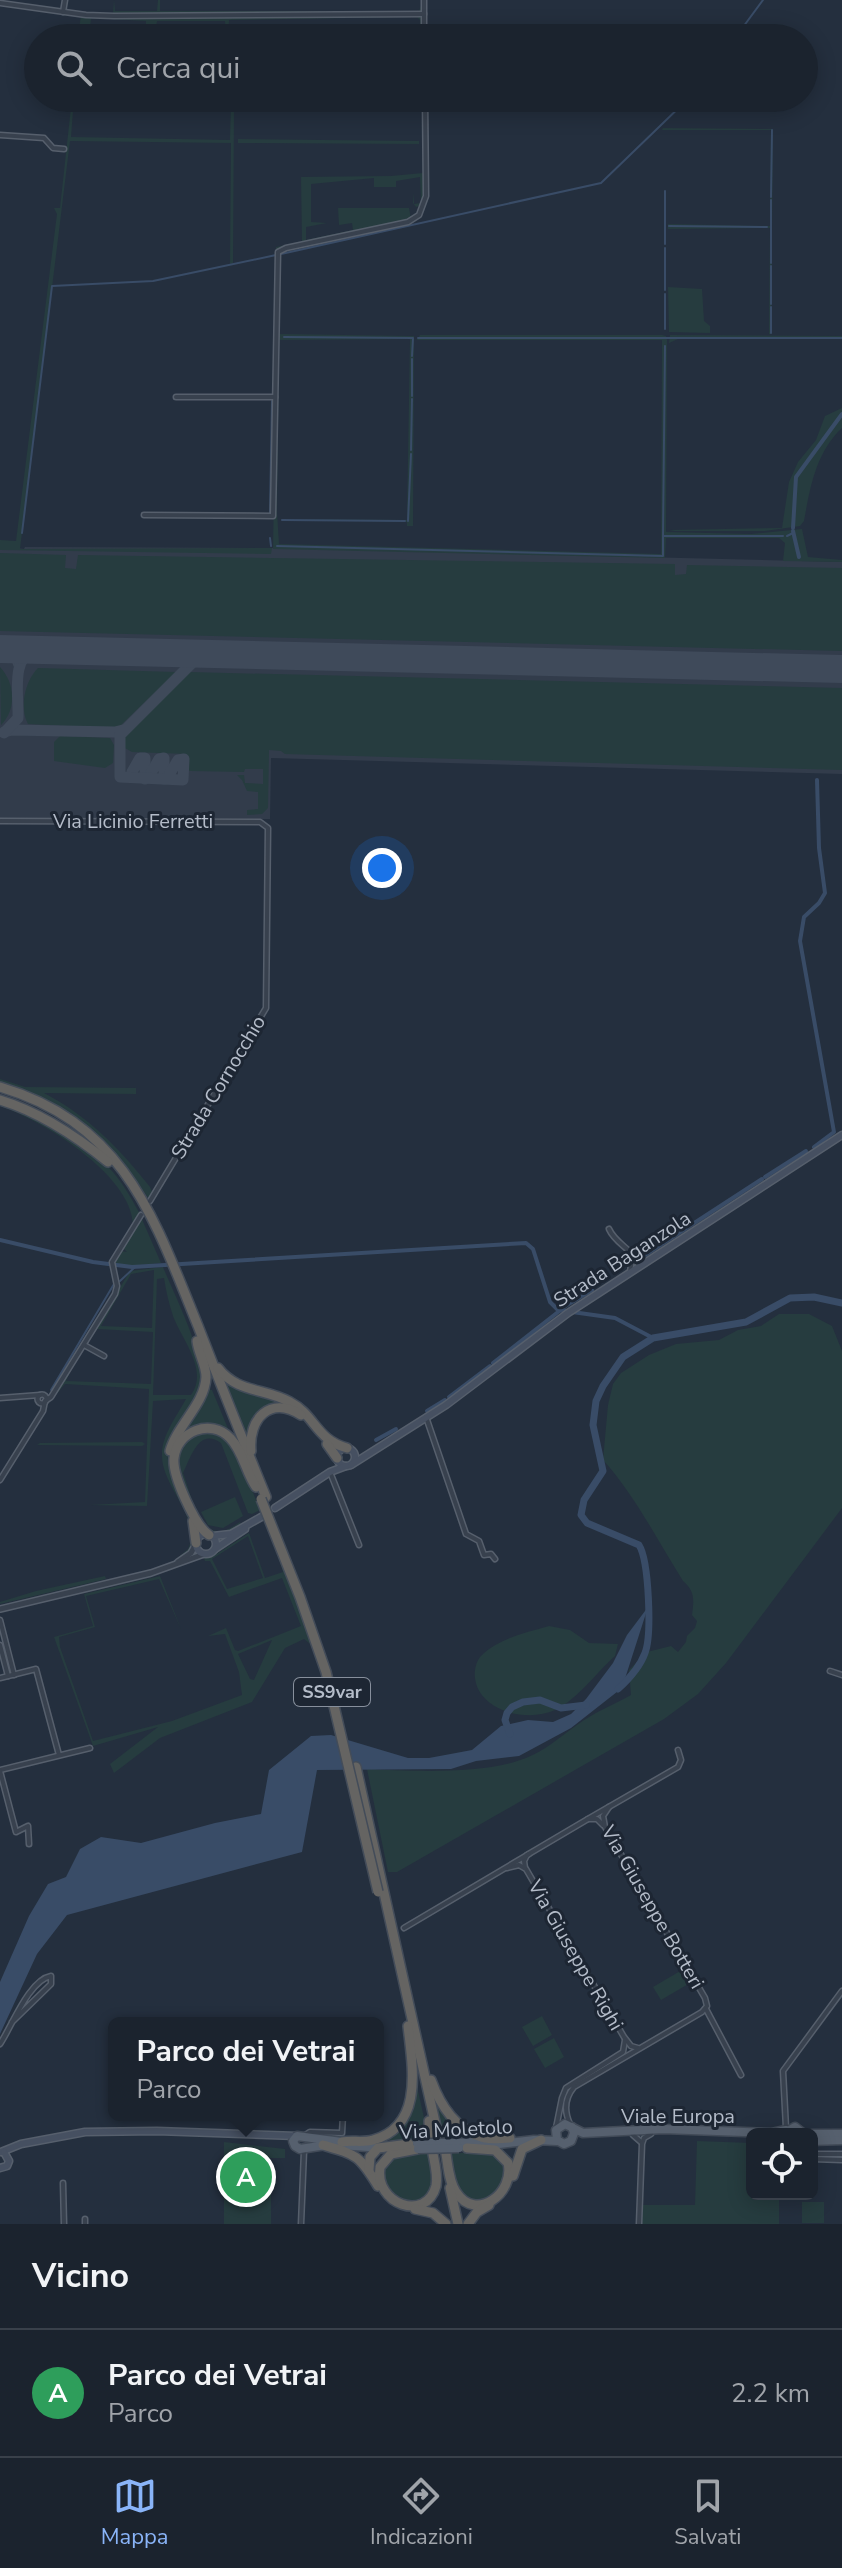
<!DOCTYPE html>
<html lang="it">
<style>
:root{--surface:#1b232e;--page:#242b36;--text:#f1f3f6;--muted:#a0a4aa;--line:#39404a;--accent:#8ab4f8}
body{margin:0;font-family:"Nunito Sans",sans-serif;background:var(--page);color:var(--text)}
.controls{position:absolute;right:24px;bottom:24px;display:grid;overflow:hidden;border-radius:12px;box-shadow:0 4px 20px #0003}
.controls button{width:72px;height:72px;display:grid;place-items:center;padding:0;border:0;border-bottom:2px solid var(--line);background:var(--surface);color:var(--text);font:40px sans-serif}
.you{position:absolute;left:382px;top:868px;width:28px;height:28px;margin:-20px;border:6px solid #fff;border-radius:50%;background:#1a73e8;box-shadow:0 0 0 12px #1a73e833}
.badge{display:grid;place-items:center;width:52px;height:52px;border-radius:50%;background:var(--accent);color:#fff;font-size:26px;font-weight:700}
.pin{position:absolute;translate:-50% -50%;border:4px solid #fff;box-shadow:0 2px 8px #0006}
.popup{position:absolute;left:108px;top:2017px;width:276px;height:104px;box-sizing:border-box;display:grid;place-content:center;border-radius:12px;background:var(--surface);filter:drop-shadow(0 2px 6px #0005);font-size:26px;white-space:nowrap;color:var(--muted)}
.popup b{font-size:30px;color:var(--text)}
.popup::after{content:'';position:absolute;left:50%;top:100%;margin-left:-16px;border:16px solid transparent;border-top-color:var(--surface)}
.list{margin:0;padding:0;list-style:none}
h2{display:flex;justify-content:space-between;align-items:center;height:104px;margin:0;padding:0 32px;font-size:34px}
h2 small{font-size:26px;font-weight:400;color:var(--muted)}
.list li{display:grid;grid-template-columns:52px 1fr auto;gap:24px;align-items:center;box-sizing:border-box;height:128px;padding:0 32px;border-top:2px solid var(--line)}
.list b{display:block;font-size:30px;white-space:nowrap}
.list p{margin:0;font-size:26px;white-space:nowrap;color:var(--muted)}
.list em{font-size:26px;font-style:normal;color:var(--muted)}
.icon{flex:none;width:44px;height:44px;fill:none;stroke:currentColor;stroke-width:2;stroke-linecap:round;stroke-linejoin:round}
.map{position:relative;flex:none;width:842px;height:2224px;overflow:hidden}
.search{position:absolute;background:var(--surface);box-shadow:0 4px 20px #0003;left:24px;right:24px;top:24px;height:88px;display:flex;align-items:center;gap:20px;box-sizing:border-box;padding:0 28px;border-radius:44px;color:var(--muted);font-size:30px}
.sheet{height:232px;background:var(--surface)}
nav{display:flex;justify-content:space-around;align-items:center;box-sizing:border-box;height:112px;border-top:2px solid var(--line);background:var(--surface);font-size:22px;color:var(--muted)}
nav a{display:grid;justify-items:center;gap:4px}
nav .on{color:var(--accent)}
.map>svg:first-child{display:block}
</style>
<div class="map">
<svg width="842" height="2224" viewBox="0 0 842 2224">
<rect width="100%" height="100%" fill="#242f3e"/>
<path fill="#323c4b" d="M0,546L24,549L25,547L272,548L842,562V774L271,758L270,819L0,818Z"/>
<g fill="#263c3f" fill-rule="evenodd">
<path d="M114,0L115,11H157L158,0H160V11H419L423,0V11L113,14Z"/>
<path d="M81,15L156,18L419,16L423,20V38H421L420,20L417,17L229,20L228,38H226L225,21H157L156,27H146V21L91,18L90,28L82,27L81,38H78Z"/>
<path d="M72,98H74L71,137L230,140L231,103H237L234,110L233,263L230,264L231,143L70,141L20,549L272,548L271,554L0,550V540L16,541L57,214L54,208H60Z"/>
<path d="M422,98L425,196L422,205L416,207L413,203L414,193V204L421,203L420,177L396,181V187H374V178L311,184V222L327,223L306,227V240L353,230L352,223L339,225L338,208H409L411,219L283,247L276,255V247L302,242L301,177L391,176L423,173Z"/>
<path d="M663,128L773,129L771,334H769L770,228L668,229V224L770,226L771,130H662Z"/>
<path d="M238,139L419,141V144L238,143Z"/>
<path d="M278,262L279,334L414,336L413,526H407V522L280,519L407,520L410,339L279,340L277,512L279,544L661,554L662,340H417L420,335H662L666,336L667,340L666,532L751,534L802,529L808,557L842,560V562L783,561L785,543L779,538H666L665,558L273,549Z"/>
<path d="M668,287L702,289L704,321L710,326V333L669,332Z"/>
<path d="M670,335L842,336V339H678L669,343Z"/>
<path d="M842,408V428C816,452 810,488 804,521L800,526L765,531H675L669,530L782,528L789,482L798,462L816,440L825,416Z"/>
<path d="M0,553L66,555L65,568L76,569L78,555L675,564V575L686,574L687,565L842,568V651L0,631Z"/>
<path d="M0,667C15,683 17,709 1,725Z"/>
<path d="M38,668L176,672L120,726L108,728L28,724C19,707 25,681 38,668Z"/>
<path d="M189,672L842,688V770L285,754L281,751L269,750L268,808L262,814L247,815V810L258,809V792L247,791L242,780L237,775H244L245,783L263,784V769H245L244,772L191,771L186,770L187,754L132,752L123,747L126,733Z"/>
<path d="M60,736L110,738L114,745L113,763L105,768L54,761V742Z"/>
<path d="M0,1079L25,1087L136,1088V1094L44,1093C88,1116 119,1148 150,1187L152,1192L149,1199C111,1143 65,1103 0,1083Z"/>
<path d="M0,1102C38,1115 79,1139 108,1167C121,1179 131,1198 140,1214L133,1225C132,1175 42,1120 0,1106Z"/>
<path d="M141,1217L161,1263L129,1266L115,1263L121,1251L127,1252L123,1248Z"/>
<path d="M163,1267C174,1294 209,1363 201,1389C195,1410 170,1435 168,1455C165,1486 203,1516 191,1549L175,1560L188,1549C202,1518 162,1487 162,1456C161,1436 177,1416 186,1399L153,1401L147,1506L90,1505L145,1502L149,1389L65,1384L55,1396L54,1394L71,1370L66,1381L151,1384L153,1332L97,1329L88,1343L87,1342L130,1271ZM154,1270L152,1328L101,1326L131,1274ZM164,1278C166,1291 169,1304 173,1316C182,1340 209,1370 191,1395H153L157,1279Z"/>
<path d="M779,1314H809L832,1326L842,1351V1508L726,1663L698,1694L664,1719L397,1872H388L367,1769C413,1771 484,1775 526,1758C546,1750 560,1737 577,1725C593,1713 613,1705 631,1695L629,1670L647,1652L671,1646L678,1652L686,1642L687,1636L695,1628L697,1621L692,1615C694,1600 695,1591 683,1581C658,1541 634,1494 603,1460L608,1405L613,1384L621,1373L649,1355L676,1344L719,1340L738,1330L761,1326Z"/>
<path d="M225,1383H228L292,1405L271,1407L247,1438Z"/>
<path d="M208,1389L212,1390L229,1431L219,1428L180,1438Z"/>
<path d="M198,1431L224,1435L236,1450L260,1510L252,1514L248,1513L221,1443C199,1427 191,1457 183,1473C190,1490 198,1535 222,1531C229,1530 235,1525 240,1522L241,1525L230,1532L212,1533L202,1527L176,1469L178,1449Z"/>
<path d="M142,1442L145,1444L142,1446L37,1445L40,1443Z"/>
<path d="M235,1497L243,1516L223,1528L208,1525L201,1512Z"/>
<path d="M249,1533L265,1578L283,1572L274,1543L314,1647L304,1639L285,1648L252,1702L160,1738L114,1773L110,1764L158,1727L93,1746L54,1637L93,1626L84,1594L160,1576L181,1629L159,1579L86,1596L95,1627L59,1637L60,1647L93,1741L172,1721L242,1695L239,1672L225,1634L208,1636L226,1628L235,1650L238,1651L301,1626L282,1578L229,1597L210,1561H205L204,1558L212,1557ZM248,1536L263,1578L227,1589L212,1559ZM272,1640L254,1680L250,1679L238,1654Z"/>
<path d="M105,1576L106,1579L0,1604V1602L36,1591Z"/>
<path d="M549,1626L570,1630L589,1643L618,1644L615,1656C596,1673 578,1699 555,1710C527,1723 479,1711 475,1678C474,1671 476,1661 481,1656C499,1638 525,1633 549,1626Z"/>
<path d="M682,1970L690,1983L661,2000L653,1987Z"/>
<path d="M542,2016L552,2035L533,2046L522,2027Z"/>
<path d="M554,2038L564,2057L545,2068L534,2049Z"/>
<path d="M416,2082L429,2140H377L391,2132Z"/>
<path d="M432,2090L475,2138L444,2139Z"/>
<path d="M697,2141L752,2143V2194H779V2224H642V2205H695Z"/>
<path d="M224,2142L285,2149V2158H265L271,2195V2224H224Z"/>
<path d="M487,2151L494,2152L507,2166L499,2193L476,2202C452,2192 453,2177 448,2154Z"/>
<path d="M419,2153L431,2154L435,2175L429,2196L416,2204L394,2199L381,2176L387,2159Z"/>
<rect x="802" y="2202" width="22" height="21"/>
</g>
<path fill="#394c67" d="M648,1607L622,1688L571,1728L519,1756L476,1761L451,1769L317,1770L302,1852L67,1915L37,1954L0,2034V1982L29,1916L48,1884L66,1877L80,1849L101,1837L141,1843L215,1823L261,1814L269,1770L311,1736L331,1735L408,1758H429L472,1750L501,1726L528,1720L553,1722L571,1714L586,1699L613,1663L627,1635Z"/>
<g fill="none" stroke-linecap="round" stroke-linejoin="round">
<g stroke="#394c67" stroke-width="2">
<path d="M735,38L763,0"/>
<path d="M771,197L772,130"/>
<path d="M669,226L767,227"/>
<path d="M665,244V191"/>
<path d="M281,254L601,183L689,98"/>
<path d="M771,263V200"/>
<path d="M665,290V248"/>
<path d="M771,304V266"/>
<path d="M665,329V294"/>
<path d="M771,333V307"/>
<path d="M284,337L413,338L412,356"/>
<path d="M418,338H842"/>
<path d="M665,346L663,536H783"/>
<path d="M412,396V359"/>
<path d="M411,450L412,399"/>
<path d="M270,513L272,401"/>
<path d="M282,520L405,521"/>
<path d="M408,521L411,454"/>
<path d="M22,533L52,286L153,281L276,255"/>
<path d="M787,536L793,533"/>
<path d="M270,538L271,546"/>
<path d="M277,546L663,556V536"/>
<path d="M120,1281L135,1267"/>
<path d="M51,1390L114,1284"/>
</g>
<g stroke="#394c67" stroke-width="4">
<path d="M793,528L796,477L842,414"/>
<path d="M793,531L799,557"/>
<path d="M814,1147L834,1132L800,941L804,917L819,903L825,893L819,848L817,780"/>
<path d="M765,1177L806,1151"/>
<path d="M0,1240L93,1262L132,1267L526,1243L533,1249L550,1302L558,1310L615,1318L653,1338"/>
<path d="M645,1255L762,1179"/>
<path d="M493,1363L567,1305L592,1290"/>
<path d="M449,1397L490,1366"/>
<path d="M427,1411L445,1400"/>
<path d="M376,1440L396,1429"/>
</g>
<g stroke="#394c67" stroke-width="7">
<path d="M618,1689C629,1679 640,1667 645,1653C652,1635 649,1561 639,1545L587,1523L581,1515L584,1500L603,1471L593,1425L596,1401L603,1386L623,1357L653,1338L746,1322L790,1298L814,1297L842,1303"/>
<path d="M510,1734L505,1720L507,1713L512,1707L523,1702L540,1700L561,1708L586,1705"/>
</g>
<g stroke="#3f4a5a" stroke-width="11">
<path d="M3,649L15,655L19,665"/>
<path d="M4,732L12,730L115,732L123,730"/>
<path d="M4,733L18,718C19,697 10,655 36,650"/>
<path d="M132,772L140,758H145V779"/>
<path d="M151,773L159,759L164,758V779"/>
<path d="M170,773L178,760L184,759L183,780L120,777V735L196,659L211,654"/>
</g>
<path stroke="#3f4a5a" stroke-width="28" d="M0,649L842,669"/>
<defs>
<g id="minor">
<path d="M424,0V38"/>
<path d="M0,3L86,15L114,16L424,14"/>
<path d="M63,12L65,0"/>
<path d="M0,135L44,138L53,148L64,149"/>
<path d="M176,397H275"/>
<path d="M144,515L273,516L278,252L286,248L408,222L419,215L426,196L425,98"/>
<path d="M0,821L260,822L268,828L266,1008L150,1201"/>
<path d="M609,1229C616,1245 635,1250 639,1266"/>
<path d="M630,1272L632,1259"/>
<path d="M84,1345L104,1356"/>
<circle cx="42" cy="1399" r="4.5"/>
<path d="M0,1398L40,1395"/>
<path d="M426,1417L466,1534L479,1541L484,1555L491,1554L495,1559"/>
<path d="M330,1472L359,1545"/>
<path d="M0,1480L43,1411L45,1401L51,1397L115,1294L117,1286L112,1262L141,1215"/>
<path d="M0,1620L14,1675"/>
<path d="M0,1645L8,1676"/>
<path d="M830,1671L842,1675"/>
<path d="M0,1678L36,1669L59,1755"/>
<path d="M0,1770L90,1748"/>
<path d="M0,1771L16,1832L28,1826L29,1844"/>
<path d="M588,1819L678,1767L681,1760L678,1750"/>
<path d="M507,1868L519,1865L526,1869L624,2037L631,2046L638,2048"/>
<path d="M525,1868L524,1861L527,1855L588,1819H597L603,1825"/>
<path d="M404,1928L529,1854"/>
<path d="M706,2009L741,2075"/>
<path d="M0,2044C12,2026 29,1980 51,1976V1984L12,2022"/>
<path d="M570,2124C564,2111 564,2099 574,2087L702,2012L707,2006L705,1998L605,1827L603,1816L609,1807"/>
<path d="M556,2128L562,2098L566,2088L623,2052L625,2040"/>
<path d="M786,2128L783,2071L842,1991"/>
<path d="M633,2135L641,2142"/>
<path d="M304,2136L310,2132L342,2133L343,2115"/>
<path d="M812,2154H842"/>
<path d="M812,2159L842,2160"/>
<path d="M63,2183L64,2224"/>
<path d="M85,2219V2224"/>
<path d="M301,2224L304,2151"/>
<path d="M639,2224L642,2144L644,2138L651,2134"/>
</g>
<g id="tertiary">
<path d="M178,1562L191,1553L196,1544"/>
<path d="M0,1609L151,1573L204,1554"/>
</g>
<g id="secondary">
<circle cx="346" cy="1457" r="9"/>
<path d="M351,1465L446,1405L568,1313L842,1135"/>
<path d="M275,1508L330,1472L346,1466"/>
<circle cx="206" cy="1544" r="10"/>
<path d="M213,1536L231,1534L263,1516"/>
<path d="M215,1549L245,1529"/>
<path d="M1,2152L21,2144L85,2132L157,2131L297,2136"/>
<path d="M0,2168L7,2166L9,2161L4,2152"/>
</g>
<g id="primary">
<path d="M572,2127L574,2133L571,2141L564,2144L557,2140L556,2130L565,2124L583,2133L664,2129L772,2133L786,2130"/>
<path d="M785,2133L795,2127L804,2134"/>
<path d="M812,2134H842"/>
<path d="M812,2141L842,2140"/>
<path d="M457,2143L490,2141"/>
<path d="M326,2145L300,2149L295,2146L293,2141L297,2136L349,2143"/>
<path d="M340,2145L382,2148"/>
<path d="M483,2146L534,2140L557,2141"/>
</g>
<g id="trunk">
<path d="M0,1087C125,1124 154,1218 198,1326C220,1383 243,1440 266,1497"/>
<path d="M0,1100C40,1112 76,1136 108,1162"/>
<path d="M218,1368C237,1393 265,1388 290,1402C315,1415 316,1440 347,1448"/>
<path d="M327,1444L337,1458"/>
<path d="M170,1451C177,1425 205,1404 206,1377C206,1364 198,1353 197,1341"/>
<path d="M251,1451C248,1419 270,1395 301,1415"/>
<path d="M193,1521L196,1543"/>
<path d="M209,1535C195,1526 172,1475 174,1458C177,1431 211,1418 230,1438C243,1451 246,1473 256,1487"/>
<path d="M356,1767L439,2140"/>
<path d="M431,2080C440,2105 457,2132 485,2138C493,2140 502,2138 510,2138"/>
<path d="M429,2121L430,2140"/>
<path d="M342,2142C352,2140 363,2143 373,2140C425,2126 412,2064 408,2026"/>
<path d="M323,2145C357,2155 359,2155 378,2186"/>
<path d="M417,2149L391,2154L380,2167C374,2204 426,2223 436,2186C438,2176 435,2164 433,2154"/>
<path d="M446,2154C448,2166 449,2182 456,2192C476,2223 515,2193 508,2163L495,2150L467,2148"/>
<path d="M369,2170L370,2157L378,2148L409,2144"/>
<path d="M513,2176L522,2149L541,2140"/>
<path d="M450,2188L458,2224"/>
<path d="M415,2209L433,2213L446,2224"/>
<path d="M468,2224L477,2212L489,2205"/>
</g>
</defs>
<use href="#minor" stroke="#565f6c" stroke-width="7"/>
<use href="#tertiary" stroke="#565f6c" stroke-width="8"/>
<use href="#secondary" stroke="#565f6c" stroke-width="9"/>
<use href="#primary" stroke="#414a57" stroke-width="11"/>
<use href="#trunk" stroke="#434c59" stroke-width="12"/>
<use href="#minor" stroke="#38414e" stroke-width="4"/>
<use href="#tertiary" stroke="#38414e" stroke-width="5"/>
<use href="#secondary" stroke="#465061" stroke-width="6"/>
<use href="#primary" stroke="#56606e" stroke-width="8"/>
<use href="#trunk" stroke="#656462" stroke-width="9"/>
<defs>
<g id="primary-bridge">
<path d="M417,2143H457"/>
<path d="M418,2149L459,2148"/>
</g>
<path id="trunk-bridge" d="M261,1499L300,1597L326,1672L378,1892"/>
</defs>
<use href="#primary-bridge" stroke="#414a57" stroke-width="11" stroke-linecap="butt"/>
<use href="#trunk-bridge" stroke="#434c59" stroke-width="12" stroke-linecap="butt"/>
<use href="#primary-bridge" stroke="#56606e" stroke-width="8"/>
<use href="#trunk-bridge" stroke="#656462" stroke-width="9"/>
</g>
<g text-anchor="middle" stroke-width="6" stroke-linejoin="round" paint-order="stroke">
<rect fill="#1d2633" stroke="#878f9c" stroke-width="2" x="294" y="1678" width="76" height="28" rx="6"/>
<g font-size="18" font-weight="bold" fill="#b4bcc9">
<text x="332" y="1698">SS9var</text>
</g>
<g font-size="20" fill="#b4bcc9" stroke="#1d2633">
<text x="133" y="828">Via Licinio Ferretti</text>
<text transform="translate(218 1087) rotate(-59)" y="7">Strada Cornocchio</text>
<text transform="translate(622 1259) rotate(-33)" y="7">Strada Baganzola</text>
<text transform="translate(653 1907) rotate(60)" y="7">Via Giuseppe Botteri</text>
<text transform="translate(576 1955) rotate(60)" y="7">Via Giuseppe Righi</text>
<text x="678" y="2123">Viale Europa</text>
<text transform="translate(456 2129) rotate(-3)" y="7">Via Moletolo</text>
</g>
</g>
</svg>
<div class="controls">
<button><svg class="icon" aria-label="locate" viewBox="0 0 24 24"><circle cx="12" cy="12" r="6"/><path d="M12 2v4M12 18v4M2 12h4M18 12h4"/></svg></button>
</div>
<div class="you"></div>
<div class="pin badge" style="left:246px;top:2177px;background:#2e9e5b">A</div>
<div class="popup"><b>Parco dei Vetrai</b>Parco</div>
<div class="search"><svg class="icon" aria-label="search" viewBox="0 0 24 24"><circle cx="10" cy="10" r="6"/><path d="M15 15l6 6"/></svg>Cerca qui</div>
</div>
<section class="sheet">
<h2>Vicino<small></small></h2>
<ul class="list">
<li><span class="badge" style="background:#2e9e5b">A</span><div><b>Parco dei Vetrai</b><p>Parco</p></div><em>2.2 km</em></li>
</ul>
</section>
<nav>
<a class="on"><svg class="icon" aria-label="map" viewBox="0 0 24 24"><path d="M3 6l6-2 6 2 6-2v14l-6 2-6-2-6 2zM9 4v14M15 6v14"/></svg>Mappa</a>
<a><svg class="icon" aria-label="directions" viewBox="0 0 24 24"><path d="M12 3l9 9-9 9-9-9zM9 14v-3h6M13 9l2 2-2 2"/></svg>Indicazioni</a>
<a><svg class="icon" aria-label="saved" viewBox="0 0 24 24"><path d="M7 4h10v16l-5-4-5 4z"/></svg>Salvati</a>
</nav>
